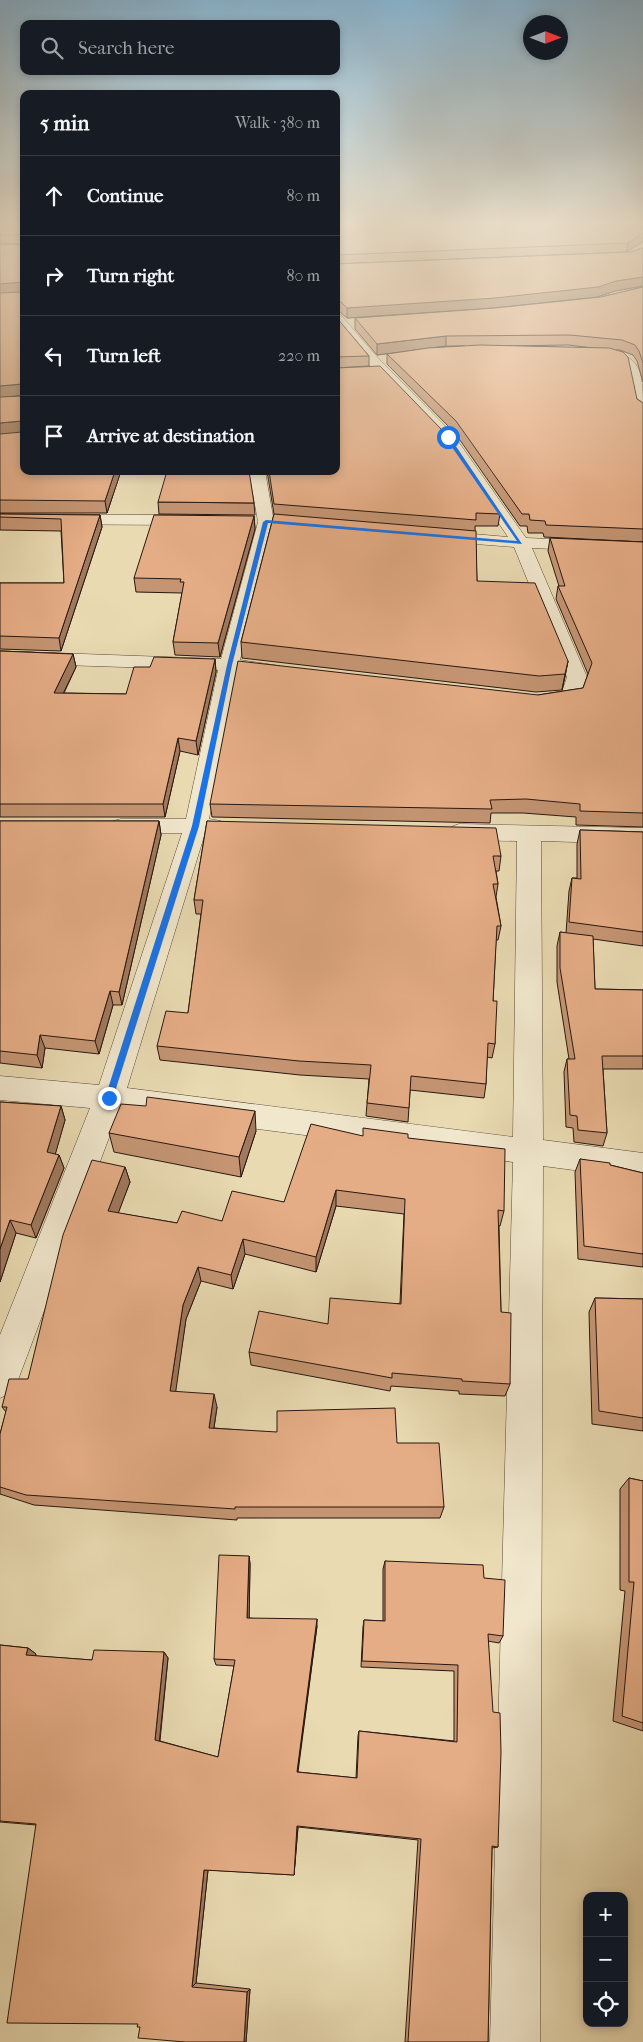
<!DOCTYPE html>
<meta charset="utf-8">
<style>
:root{--surface:#171b24;--page:#242831;--text:#f1f3f6;--muted:#9ea1a6;--line:#363941}
body{margin:0;font-family:"IM FELL French Canon",serif;background:var(--page);color:var(--text)}
.controls{position:absolute;right:15px;bottom:15px;display:grid;overflow:hidden;border-radius:10px;box-shadow:0 2px 8px #0003}
.controls button{width:45px;height:45px;display:grid;place-items:center;padding:0;border:0;border-bottom:1px solid var(--line);background:var(--surface);color:var(--text);font:25px sans-serif}
.compass{position:absolute;left:523px;top:15px;width:45px;height:45px;border-radius:50%;background:var(--surface);box-shadow:0 2px 8px #0003;rotate:90deg}
.stop{position:absolute;width:15px;height:15px;margin:-11px;border:4px solid #1a73e8;border-radius:50%;background:#fff}
.stop.end{background:#1a73e8;border-color:#fff;box-shadow:0 1px 5px #0008}
.list{margin:0;padding:0;list-style:none}
h2{display:flex;justify-content:space-between;align-items:center;height:65px;margin:0;padding:0 20px;font-size:21px}
h2 small{font-size:16px;font-weight:400;color:var(--muted)}
.list li{display:grid;grid-template-columns:32px 1fr auto;gap:15px;align-items:center;box-sizing:border-box;height:80px;padding:0 20px;border-top:1px solid var(--line)}
.list b{display:block;font-size:19px;white-space:nowrap}
.list em{font-size:16px;font-style:normal;color:var(--muted)}
.icon{flex:none;width:28px;height:28px;fill:none;stroke:currentColor;stroke-width:2;stroke-linecap:round;stroke-linejoin:round}
.map{position:relative;flex:none;width:643px;height:2042px;overflow:hidden}
.search{position:absolute;background:var(--surface);box-shadow:0 2px 8px #0003;left:20px;top:20px;width:320px;height:55px;display:flex;align-items:center;gap:12px;box-sizing:border-box;padding:0 18px;border-radius:10px;color:var(--muted);font-size:19px}
.panel{position:absolute;background:var(--surface);box-shadow:0 2px 8px #0003;left:20px;top:90px;width:320px;height:385px;border-radius:10px}
.map>svg:first-child{display:block}
</style>
<div class="map">
<svg width="643" height="2042" viewBox="0 0 643 2042">
<rect width="100%" height="100%" fill="#e9dab2"/>
<filter id="stains"><feTurbulence type="fractalNoise" baseFrequency=".004" numOctaves="4"/><feColorMatrix values="0 0 0 0 .2 0 0 0 0 .09 0 0 0 0 .02 0 0 0 .5 -.17"/></filter>
<radialGradient id="worn" r=".72"><stop offset=".6" stop-color="#630" stop-opacity="0"/><stop offset="1" stop-color="#630" stop-opacity=".3"/></radialGradient>
<g fill="none" stroke-linecap="round" stroke-linejoin="round">
<defs>
<g id="minor">
<path d="M643,243V252C634,259 609,266 600,258L605,255L627,253Z"/>
<path d="M336,313L340,314L378,358L453,434L526,538L643,543V553L532,548L587,677L578,701L542,706L535,704L532,700L535,696L562,692L567,677L514,547L438,541L432,540L430,536L432,532L438,531L508,537L443,440L368,364L336,324Z"/>
<path d="M594,349C643,353 643,369 643,414L636,410L627,368L616,360L590,356L588,353Z"/>
<path d="M249,471H265L274,522L240,660L280,666L283,670L280,674L273,676L237,672L209,819L221,821L225,826L221,831L205,833L127,1088L513,1137L517,841L459,840L451,837L447,832L451,827L459,824L643,828V844L541,841L543,1140L643,1153V1179L543,1166L540,2042H490L513,1162L119,1111L18,1380L13,1392L0,1398V1335L90,1108L0,1100V1076L99,1085L182,833H121L113,831L109,826L113,821L121,819H186L218,670L0,663V651L221,659L258,522Z"/>
<path d="M0,514L188,515L194,517L196,520L194,523L188,525L0,524Z"/>
</g>
</defs>
<use href="#minor" stroke="#584838" stroke-width="1"/>
<use href="#minor" fill="#f1e7cd" fill-rule="evenodd"/>
</g>
<g fill="#c59573" stroke="#281710" fill-rule="evenodd">
<path d="M0,221H24V471H121L107,513H0V244H22H0Z"/>
<path d="M336,221H637L640,227L643,228V241L626,252L336,264V224H442L441,223L336,224Z"/>
<path d="M642,248H643V286L615,291L597,297H601L643,287V382L637,361L633,355L620,350H616L637,399L643,403V542L544,537L543,533H528L527,526H520L455,433L387,364V354L391,353L377,355L355,329V318L458,311L347,318L340,312H336V264L631,252ZM568,345L593,348L506,346ZM446,346H465L432,348Z"/>
<path d="M336,317L369,356V366L336,368Z"/>
<path d="M267,471H336L500,514L498,526H475L477,581L568,661L562,690L536,692L242,658L241,642L274,514Z"/>
<path d="M158,502L254,503L255,515L159,514Z"/>
<path d="M0,514L100,515L102,527L61,651L0,649V583H64L61,531L0,530Z"/>
<path d="M254,516L255,529L220,657L175,655L173,642L182,593L136,592L134,578Z"/>
<path d="M550,538L643,542V827L576,825V817L523,813H491L490,823L212,817L210,804L538,695L583,688L588,674L556,599L558,586H559L548,551Z"/>
<path d="M0,651L73,654L76,667L64,693L126,694L150,667L215,659L216,672L198,755L180,751L165,817H0Z"/>
<path d="M0,821H159L161,835L122,1005H113L99,1054L45,1048L42,1068L0,1063Z"/>
<path d="M207,821L501,856L499,871H496L498,884L496,897L501,926L498,940H496L493,1001L495,1044L492,1058L487,1057L486,1084L484,1098L410,1090L408,1122L366,1116L369,1079L300,1075L160,1060L157,1046L188,1013L201,914H196L194,900Z"/>
<path d="M580,830L643,832V946L593,939L595,989L643,990V1069H603L607,1133L603,1146L574,1142L573,1128L566,1127L564,1072L567,1059H569L557,982V946L560,932L566,933L569,891L572,878H577V844Z"/>
<path d="M0,1102L61,1106L65,1120L55,1154L59,1155L64,1168L36,1238L16,1233L0,1282Z"/>
<path d="M256,1131L241,1177L114,1152L109,1133Z"/>
<path d="M363,1136L408,1138L504,1211L500,1226H499L501,1312L510,1384L505,1396L459,1394V1391L391,1386L390,1391L251,1365L249,1352L328,1324L400,1303L404,1214L336,1206L316,1272L245,1254L233,1289L201,1281L186,1319L175,1392L217,1407L214,1428L397,1443L444,1507L440,1518H237V1520L34,1505L0,1494V1434L6,1412L2,1407L28,1379L125,1167L130,1182L118,1213L177,1223L222,1221L284,1202Z"/>
<path d="M580,1159L610,1165L643,1173V1267L578,1259L575,1172Z"/>
<path d="M595,1298L643,1299V1431L592,1424L589,1312Z"/>
<path d="M629,1478L643,1481V1731L613,1721L625,1591L620,1590V1489Z"/>
<path d="M249,1556L250,1564L249,1618L317,1626L298,1772L356,1778L358,1736L359,1731L454,1741V1671L361,1667L363,1627L364,1620L383,1621V1569L385,1561L484,1578L503,1636L499,1643L488,1641L498,1847L492,1848L488,2042H405L418,1840L298,1827L294,1875L208,1870L196,1983L250,1989L246,2042H185L140,2027L36,1825L0,1822V1645L28,1648L36,1654L35,1656L92,1660L164,1652L168,1658L160,1741L218,1757L234,1666L216,1665L214,1659Z"/>
</g>
<g fill="#a0795e" stroke="#281710">
<path d="M643,233V241L626,252L628,243Z"/>
<path d="M643,277V286L615,291L597,297L494,308L347,318V308L616,281Z"/>
<path d="M22,282L24,292L0,294V284Z"/>
<path d="M446,336V346L377,355V344Z"/>
<path d="M22,384L24,395L0,398V386Z"/>
<path d="M22,421L24,432L0,435V423Z"/>
<path d="M115,471H121L107,513L105,501Z"/>
<path d="M100,515L102,527L61,651L59,638Z"/>
<path d="M254,516L255,529L220,657L218,643Z"/>
<path d="M73,654L76,667L57,706L54,693Z"/>
<path d="M215,659L216,672L198,755L196,741Z"/>
<path d="M568,661L565,677L562,690L565,674Z"/>
<path d="M178,738L180,751L165,817L163,804Z"/>
<path d="M159,821L161,835L122,1005L119,992Z"/>
<path d="M110,991L113,1005L99,1054L95,1041Z"/>
<path d="M40,1035L45,1048L42,1068L37,1055Z"/>
<path d="M61,1106L65,1120L52,1166L47,1152Z"/>
<path d="M255,1111L256,1131L241,1177L239,1157Z"/>
<path d="M59,1155L64,1168L36,1238L31,1225Z"/>
<path d="M125,1167L130,1182L113,1227L108,1211Z"/>
<path d="M336,1190V1206L316,1272V1257Z"/>
<path d="M10,1220L16,1233L0,1282V1249Z"/>
<path d="M243,1239L245,1254L233,1289L231,1275Z"/>
<path d="M198,1267L201,1281L186,1319L174,1404L170,1391L183,1305Z"/>
<path d="M214,1394L217,1407L212,1440L209,1428Z"/>
<path d="M249,1556L250,1564L249,1625L247,1618Z"/>
<path d="M317,1619V1626L297,1775V1772Z"/>
<path d="M28,1648L36,1654L34,1661L26,1655Z"/>
<path d="M164,1652L168,1658L159,1744L155,1740Z"/>
<path d="M297,1826L298,1827L294,1875Z"/>
<path d="M204,1870H208L196,1983L192,1987Z"/>
<path d="M250,1989L246,2042H244L247,1992Z"/>
</g>
<g fill="#e5ad86" stroke="#281710">
<path d="M0,221H24V236L22,235H0Z"/>
<path d="M447,221H637L640,227L643,228V233L628,243L336,255V224H442Z"/>
<path d="M24,239V289L22,282L0,284V244L22,245Z"/>
<path d="M642,248H643V277L616,281L598,287L495,298L347,308L341,302H336V264L631,252Z"/>
<path d="M643,287V363L639,351L635,345L622,340L570,335L446,336L377,344L355,318L495,308L601,297Z"/>
<path d="M24,290V471H115L105,501L0,500V434L22,432L24,430V423L22,421L0,423V397L22,396L24,394V386L22,384L0,386V293L22,292Z"/>
<path d="M336,317L369,356L336,357Z"/>
<path d="M480,345L609,348L623,352L628,357L637,399L643,403V529L546,525L545,521L530,520L529,514H522L456,421L387,354L428,348Z"/>
<path d="M380,366L442,430L500,514L476,513V520L274,504L269,471H336V368Z"/>
<path d="M167,471H249L254,503L158,502Z"/>
<path d="M0,514L100,515L59,638L0,636V583H64L61,519L0,517Z"/>
<path d="M274,514L476,531L477,581L535,583L568,661L565,674L539,676L241,642Z"/>
<path d="M154,515L254,516L218,643L173,642L184,582H180L181,579L134,578Z"/>
<path d="M550,538L643,542V813L580,811V804L526,799L490,800L492,809L210,804L238,661L538,695L583,688L592,663L558,586H565Z"/>
<path d="M0,651L73,654L54,693L126,694L134,667H150L154,657L215,659L196,741L178,738L163,804H0Z"/>
<path d="M0,821H159L119,992L110,991L95,1041L40,1035L37,1055L0,1051Z"/>
<path d="M207,821L496,828L501,856H493L498,884H493L501,926H497L493,1001H497L495,1044L488,1043L486,1084L411,1076L409,1108L367,1103L371,1065L299,1061L157,1046L166,1011L188,1013L203,900H194Z"/>
<path d="M580,830L643,832V932L569,922L572,878L581,879Z"/>
<path d="M560,932L593,936L595,989L643,990V1056H602L607,1133L578,1130L577,1116L570,1115L567,1059H575L560,968Z"/>
<path d="M147,1097L255,1111L239,1157L109,1133L121,1104L146,1106Z"/>
<path d="M0,1102L61,1106L47,1152L59,1155L31,1225L10,1220L0,1249Z"/>
<path d="M311,1124L363,1136V1128L408,1134V1138L505,1149L504,1211L498,1210L501,1312L511,1313L510,1384L462,1381V1379L392,1373V1378L249,1352L259,1311L328,1324L330,1298L401,1304L405,1199L336,1190L316,1257L243,1239L231,1275L198,1267L183,1305L170,1391L214,1394L209,1428L277,1432V1411L395,1408L397,1443H439L444,1507H235V1509L26,1495L0,1487V1434L7,1407H2L9,1379H28L63,1235L92,1160L125,1167L108,1211L177,1223L182,1211L222,1221L232,1191L284,1202Z"/>
<path d="M580,1159L610,1163V1165L643,1173V1254L584,1246Z"/>
<path d="M595,1298L643,1299V1418L599,1411Z"/>
<path d="M629,1478L643,1481V1723L622,1716L634,1582H629Z"/>
<path d="M219,1555L249,1556L247,1618L317,1619L297,1772L357,1778L359,1731L457,1742L458,1665L362,1661L364,1620L385,1621V1561L483,1565L484,1578L505,1580L503,1636L488,1634L493,1712L500,1713L501,1752L498,1847L492,1846L488,2042H408L421,1839L297,1826L294,1875L204,1870L192,1987L247,1992L244,2042H185L138,2038L140,2027H137L138,2024L7,2023L36,1824L0,1821V1645L28,1648L26,1655L92,1660L94,1650L164,1652L155,1740L218,1757L235,1660L214,1659Z"/>
</g>
<linearGradient id="sky" x2="0" y2="1"><stop stop-color="#88b6d3"/><stop offset="0.44" stop-color="#f5eedc"/><stop offset="1" stop-color="#f5eedc" stop-opacity="0"/></linearGradient>
<rect width="643" height="506" fill="url(#sky)"/>
<path fill="#1a73e8" d="M449,436L522,544L268,523L232,665L199,826L113,1098L112,1100H106L105,1098L192,826L227,665L263,522L266,520L517,541L445,437Z"/>
<rect width="100%" height="100%" filter="url(#stains)"/>
<rect width="100%" height="100%" fill="url(#worn)"/>
</svg>
<div class="controls">
<button>+</button>
<button>−</button>
<button><svg class="icon" aria-label="locate" viewBox="0 0 24 24"><circle cx="12" cy="12" r="6"/><path d="M12 2v4M12 18v4M2 12h4M18 12h4"/></svg></button>
</div>
<svg class="compass" viewBox="-18 -18 36 36"><path d="M0-13l5 13h-10z" fill="#e53935"/><path d="M0 13l5-13h-10z" fill="#9ea1a6"/></svg>
<div class="stop" style="left:448px;top:437px"></div>
<div class="stop end" style="left:109px;top:1098px"></div>
<div class="search"><svg class="icon" aria-label="search" viewBox="0 0 24 24"><circle cx="10" cy="10" r="6"/><path d="M15 15l6 6"/></svg>Search here</div>
<section class="panel">
<h2>5 min<small>Walk · 380 m</small></h2>
<ul class="list">
<li><svg class="icon" aria-label="ahead" viewBox="0 0 24 24"><path d="M12 20V5M6 11l6-6 6 6"/></svg><div><b>Continue</b></div><em>80 m</em></li>
<li><svg class="icon" aria-label="right" viewBox="0 0 24 24"><path d="M7 20v-9h11M14 6l5 5-5 5"/></svg><div><b>Turn right</b></div><em>80 m</em></li>
<li><svg class="icon" aria-label="left" viewBox="0 0 24 24"><path d="M17 20v-9H6M10 6l-5 5 5 5"/></svg><div><b>Turn left</b></div><em>220 m</em></li>
<li><svg class="icon" aria-label="arrive" viewBox="0 0 24 24"><path d="M6 21V4h12l-3 4 3 4H6"/></svg><div><b>Arrive at destination</b></div></li>
</ul>
</section>
</div>
